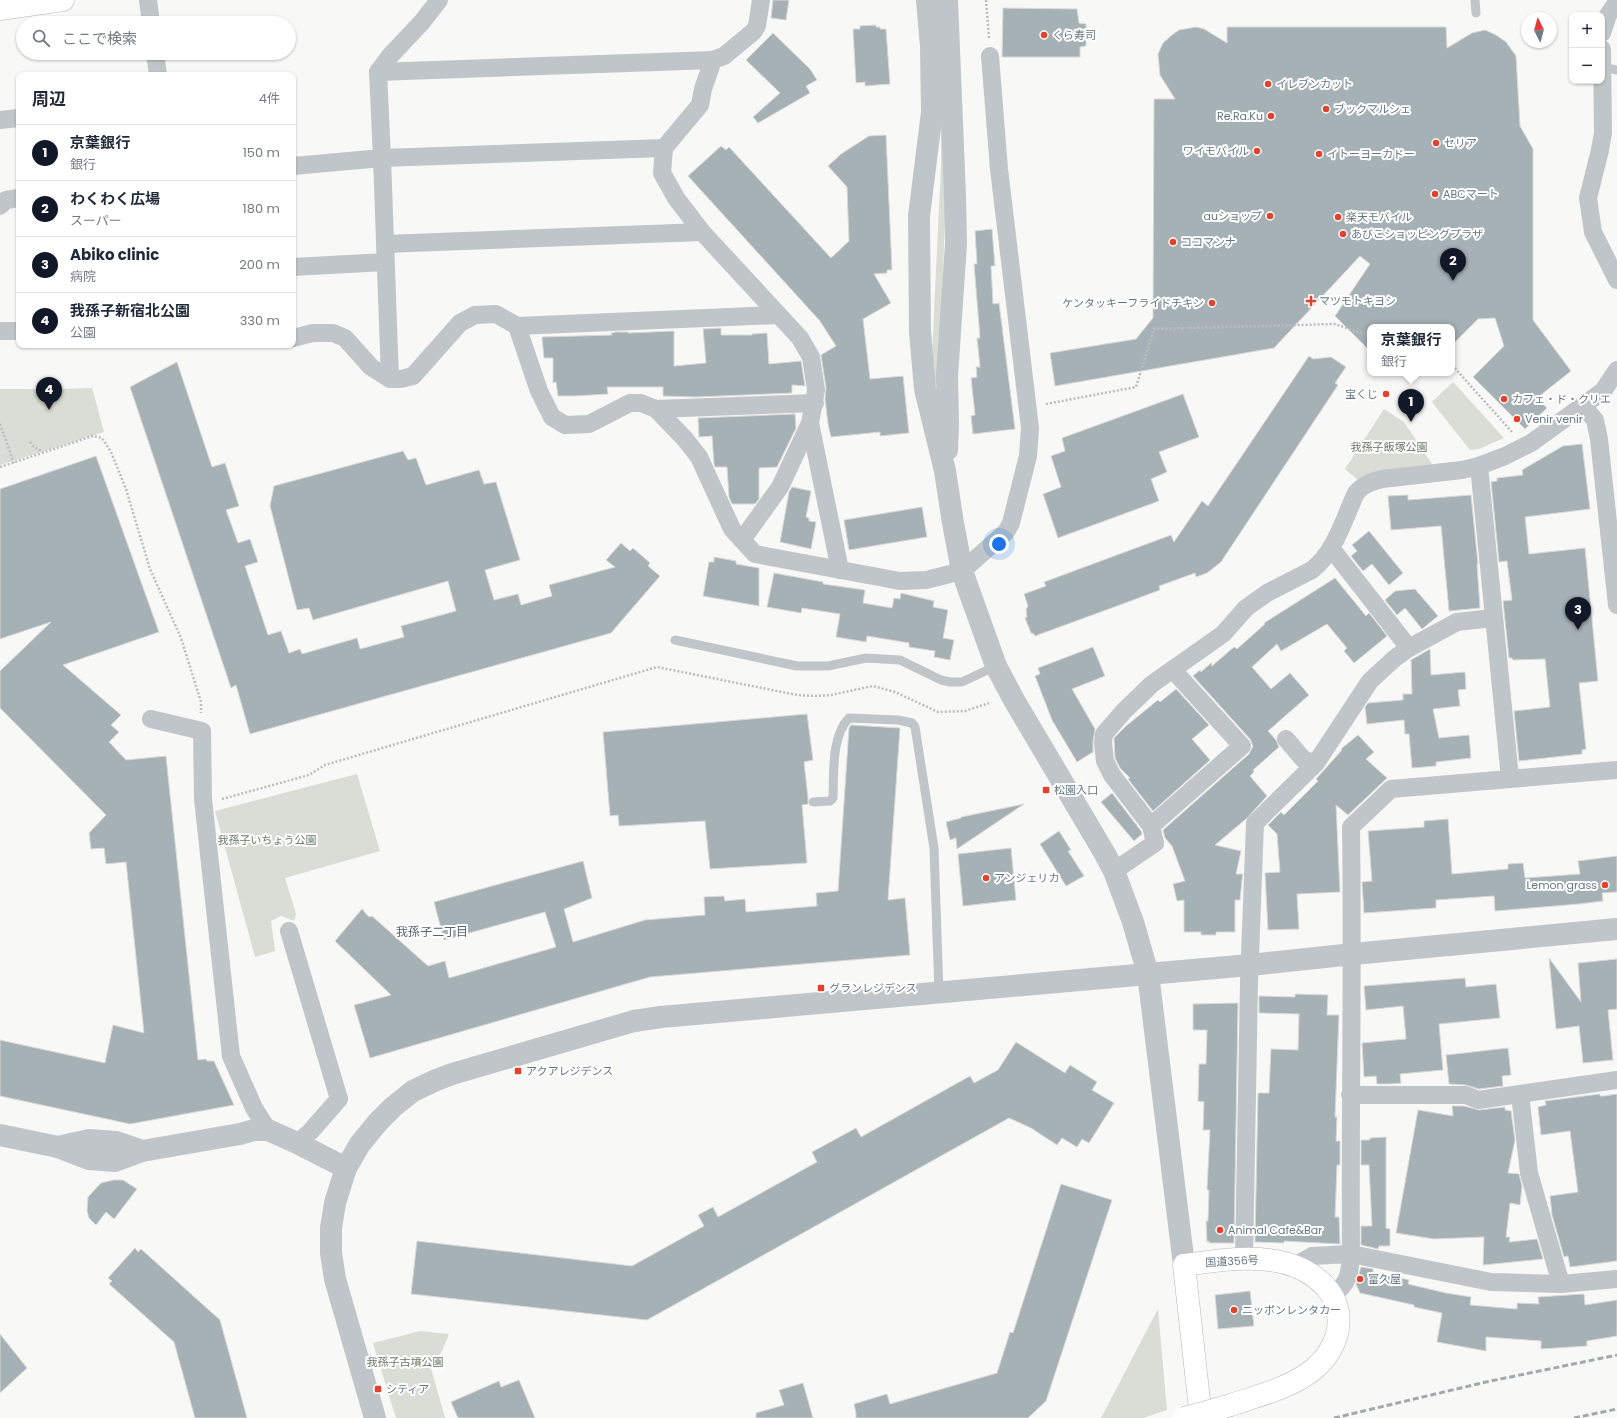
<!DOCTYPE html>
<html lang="ja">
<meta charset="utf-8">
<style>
:root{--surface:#fff;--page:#f2f2f3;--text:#1f2937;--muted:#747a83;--line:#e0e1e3;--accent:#111827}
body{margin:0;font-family:Poppins,"Noto Sans JP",sans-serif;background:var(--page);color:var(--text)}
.controls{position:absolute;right:12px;top:12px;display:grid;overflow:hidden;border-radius:8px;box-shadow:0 1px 3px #0004}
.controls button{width:36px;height:36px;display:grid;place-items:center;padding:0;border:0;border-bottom:1px solid var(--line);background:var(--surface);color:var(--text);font:20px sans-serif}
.compass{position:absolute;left:1521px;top:12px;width:36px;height:36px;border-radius:50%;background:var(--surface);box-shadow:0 1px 3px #0004;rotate:354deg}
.you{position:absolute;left:999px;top:544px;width:14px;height:14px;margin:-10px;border:3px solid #fff;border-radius:50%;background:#1a73e8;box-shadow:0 0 0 6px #1a73e833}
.badge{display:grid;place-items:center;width:26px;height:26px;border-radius:50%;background:var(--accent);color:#fff;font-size:13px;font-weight:700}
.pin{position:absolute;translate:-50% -33px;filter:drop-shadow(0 1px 2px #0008)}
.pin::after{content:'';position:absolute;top:21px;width:14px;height:12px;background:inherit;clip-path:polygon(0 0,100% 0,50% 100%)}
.popup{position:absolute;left:1367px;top:324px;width:88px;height:52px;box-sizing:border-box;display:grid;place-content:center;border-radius:8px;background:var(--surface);filter:drop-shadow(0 1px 3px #0005);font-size:13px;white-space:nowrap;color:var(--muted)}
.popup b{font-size:15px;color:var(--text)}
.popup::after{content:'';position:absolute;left:50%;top:100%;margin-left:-8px;border:8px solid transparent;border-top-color:var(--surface)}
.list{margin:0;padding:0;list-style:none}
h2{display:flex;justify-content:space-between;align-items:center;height:52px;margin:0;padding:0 16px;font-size:17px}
h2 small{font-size:13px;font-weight:400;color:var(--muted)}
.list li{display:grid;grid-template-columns:26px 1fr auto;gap:12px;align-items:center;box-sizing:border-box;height:56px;padding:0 16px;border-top:1px solid var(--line)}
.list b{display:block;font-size:15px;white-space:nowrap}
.list p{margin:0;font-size:13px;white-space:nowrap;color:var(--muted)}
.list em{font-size:13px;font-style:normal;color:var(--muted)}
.icon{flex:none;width:22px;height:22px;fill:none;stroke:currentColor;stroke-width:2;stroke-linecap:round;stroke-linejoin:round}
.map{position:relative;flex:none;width:1617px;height:1418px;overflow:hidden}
.search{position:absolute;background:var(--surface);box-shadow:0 1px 3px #0004;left:16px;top:16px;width:280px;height:44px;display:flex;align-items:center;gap:10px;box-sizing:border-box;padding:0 14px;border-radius:22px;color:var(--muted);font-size:15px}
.panel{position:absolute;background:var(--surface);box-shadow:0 1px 3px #0004;left:16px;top:72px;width:280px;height:276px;border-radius:8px}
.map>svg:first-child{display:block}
</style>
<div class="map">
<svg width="1617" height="1418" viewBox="0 0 1617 1418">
<rect width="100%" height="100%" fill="#f8f8f6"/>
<g fill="#d9ddd5">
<path d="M941,125L946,178L940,379L936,385L931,375L941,166Z"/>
<path d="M1453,382L1504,438L1479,449L1470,450L1432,402Z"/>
<path d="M92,388L104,432L0,465V389H59Z"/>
<path d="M1384,409L1404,422L1434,467L1358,480L1345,469Z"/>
<path d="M357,774L380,851L285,878L296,914L294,921L281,916L271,921L275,951L255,957L215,811Z"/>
<path d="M1158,1309L1167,1410L1143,1418H1101Z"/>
<path d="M420,1331L449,1334L442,1351L431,1368L445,1418H396L373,1343Z"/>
</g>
<g fill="#a6b1b5" stroke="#dadad8">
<path d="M773,0H789L786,20L771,18Z"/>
<path d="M1003,8L1077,9L1079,23L1086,24V46L1080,47V57H1002Z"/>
<path d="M876,25V27H880V29H886L890,84L865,86V82L856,83L853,29H860V26Z"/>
<path d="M1196,27L1204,29L1227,43V27H1446L1447,48L1472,33L1485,30L1496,35L1506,42L1516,56L1520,126L1533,149V320L1571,371L1537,398L1547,408L1525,429L1473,377L1504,346L1495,318L1478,319L1452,345V327H1370V351L1335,316L1370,264L1360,256L1274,348L1055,386L1050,353L1136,339L1153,318L1154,99H1175L1160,75L1158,54L1163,43L1172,35L1179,30Z"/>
<path d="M773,33L810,69L817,80L806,86L810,93L758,123L753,117L780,93L746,60Z"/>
<path d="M886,135L892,270H887V273L874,274L891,303L863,319L870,379L903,376L909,433L880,436V432L831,437L828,424L825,399L826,388L821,355L836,346L820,321L688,176L721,146L726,150L729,147L831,258L849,241L847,187L828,166L841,154L869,136Z"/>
<path d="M992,229L995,266H991L993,304L999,303L1015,429L973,434L971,416L975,415L971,378L977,377L976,367H980L977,338H980L974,264H977L975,231Z"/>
<path d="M721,328V335H752V334L767,333L769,364L801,361L805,386L792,385V393L697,397L663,396V387H607L608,394L575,396H558L556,382L553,383V358H544L542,337L612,335L611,333L616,332H628V333L674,331V366L706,363L703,329Z"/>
<path d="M1309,356L1313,359L1331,357L1346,367L1335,383L1338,385L1221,562L1207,573L1196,577L1195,573L1159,586L1160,590L1117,606L1035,636L1034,634L1031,633L1025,618L1027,617L1026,609L1028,606L1024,594L1046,586L1044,582L1171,535L1174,542L1202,501L1208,506Z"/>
<path d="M177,362L212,467L225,463L239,506L226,510L238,543L250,539L258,562L245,566L268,635L281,631L289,653L300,649L302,654L357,638L360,649L404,637L401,626L456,611L448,581L313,620L309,608L297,610L270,506L274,486L403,451L408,460L416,458L426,485L479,470L484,484L496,482L520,560L485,570L494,600L518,594L521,605L552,596L549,585L615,567L606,560L621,543L630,551L633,548L650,563L648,566L660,576L611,633L250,734L236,685L231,688L130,387Z"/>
<path d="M1183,394L1199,437L1159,452L1167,472L1151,479L1159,501L1058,538L1043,494L1061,487L1051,456L1065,451L1062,438Z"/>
<path d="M795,414L796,428L777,467L759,468V499L755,504H732L729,497L727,467H715L714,464L712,436L699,437L698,418Z"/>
<path d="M1582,444L1590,509L1525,517L1529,554L1585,548L1598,681L1579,683L1586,749L1582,750V754L1519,761L1514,711L1550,707L1545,659L1513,660L1512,658H1509L1503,601L1512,600L1507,561L1499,562L1491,482L1497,481V478L1523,475L1522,470L1563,446Z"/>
<path d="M96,456L159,632L63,665L121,715L111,725L119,732L109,742L126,760L166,756L198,1060L206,1059L207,1061H214L234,1105L130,1124L0,1096V1040L105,1063L113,1025L144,1033L126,862L106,864L104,848L91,849L89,833L106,815L0,708V671L51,622L0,639V489Z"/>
<path d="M792,487L811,491L806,517L809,518V521L816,522L811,549L780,542L789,492Z"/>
<path d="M1408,495V500L1471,495L1478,564H1477L1480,608L1449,611L1441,526L1391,530L1388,496Z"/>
<path d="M922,507L927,537L849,550L844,520Z"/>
<path d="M1369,531L1403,573L1389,585L1372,564L1363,571L1351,556L1357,551L1352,545Z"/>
<path d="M714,557L736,561V564L759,568V606L703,596L709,562H714Z"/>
<path d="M774,573L823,582V584L865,590L863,603L892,608L894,598L900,599L901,593L934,601L933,607L948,610L943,638L954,640L950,660L934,657L935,651L909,647V643L867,636L866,642L836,637L840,614L802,608L801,613L767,607Z"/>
<path d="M1335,578L1366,616L1369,613L1387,636L1354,663L1344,651L1347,648L1327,624L1281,651L1277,644L1252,667L1271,689L1290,673L1309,695L1268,731L1276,740L1279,747L1253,770L1254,772L1250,776L1267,796L1247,818L1215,845L1241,851L1236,874H1243L1242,880L1240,900H1235V932H1216V935H1201V932H1184V900L1177,901L1173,884L1185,881L1172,846L1165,838L1163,830L1249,754L1253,746L1250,739L1193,676L1200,670L1201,672L1211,663L1212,666L1234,647L1237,649L1265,624L1264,623Z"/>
<path d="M1415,589L1438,616L1422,629L1405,608L1397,615L1385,600L1395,591Z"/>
<path d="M1093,647L1105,676L1072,689L1095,729L1093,742V752L1077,762L1052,720L1035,676L1040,674L1038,668Z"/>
<path d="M1430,649L1431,675L1465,672L1466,689L1458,690L1460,706L1433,709L1439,738L1469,735L1471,758L1436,762V766L1412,768L1409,734H1405L1404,720L1367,724L1365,707L1368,703L1403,700V694H1412L1411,660Z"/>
<path d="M1176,689L1209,725L1192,739L1210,760L1153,811L1128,779L1130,778L1120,768L1115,758L1114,738L1126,726L1158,700L1160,702Z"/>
<path d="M807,714L813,760L804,762L808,798V804L802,805L807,863L710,869L705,821L619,826L618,815L610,816L603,732Z"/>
<path d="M851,725L900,728L888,900L905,898L910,955L650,977L370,1058L354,1005L391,995L335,941L362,909L369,917L372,916L428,966L445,961L449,978L556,947L545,912L444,940L434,902L583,861L592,898L564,909L573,942L645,920L705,915L704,897L724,896L725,901L745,899L746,912L817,906L816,893L838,891L849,728Z"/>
<path d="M1358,735L1374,752L1366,759L1387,778L1348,815L1336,805L1340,892L1297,894L1299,929L1268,930L1265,873L1280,872L1277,834L1268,825L1281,812L1284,815L1318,781L1316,779L1342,750L1341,749Z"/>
<path d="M1112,793L1141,831L1142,834L1134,841L1101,802Z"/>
<path d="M1024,804L957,849L956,838L950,840L946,822L961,818V817Z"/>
<path d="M1448,819L1452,874L1508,869V864L1523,863L1525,878L1580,874L1578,861L1617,856V892L1602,893L1603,901L1579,904L1495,911L1494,896L1436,900V908L1364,913L1362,882L1372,881L1368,831L1424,827V821Z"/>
<path d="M1059,831L1071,850L1068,851L1084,876L1066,886L1040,844Z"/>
<path d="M1011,848L1016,900L963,906L958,854Z"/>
<path d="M1549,958L1581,1002L1578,963L1617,959V1009L1608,1010L1613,1060L1583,1063L1579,1026L1556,1029Z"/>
<path d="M1465,978L1466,987L1496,984L1500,1018L1439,1024L1443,1070L1400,1074L1401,1083L1390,1084H1377L1376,1076L1364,1077L1362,1043L1406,1039L1403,1006L1366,1010L1364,986Z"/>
<path d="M1295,994L1328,995L1327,1015H1339L1335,1117H1337L1336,1141H1340V1165H1337L1335,1217H1339L1340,1244L1284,1241V1243L1255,1242L1258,1093H1269L1271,1049L1298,1050L1299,1014L1259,1013V996L1295,997Z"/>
<path d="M1238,1003L1234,1243H1209V1241L1207,1242L1206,1221H1208L1209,1190H1207L1210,1130H1203L1204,1102L1198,1101L1199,1064H1206L1207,1030H1193V1004Z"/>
<path d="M1016,1042L1065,1073L1070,1065L1097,1082L1092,1090L1114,1103L1089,1143L1082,1139L1077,1147L1062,1138L1057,1145L1031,1128L1009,1118L647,1320L411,1294L417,1241L632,1266L704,1226L698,1215L713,1207L718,1217L817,1162L812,1152L856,1128L861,1137L970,1076L974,1083L998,1070Z"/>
<path d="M1508,1048L1511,1075L1502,1076L1503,1086L1479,1089L1466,1085L1449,1084L1446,1055Z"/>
<path d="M1600,1094V1096H1604L1617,1094V1261L1570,1267L1568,1256L1564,1257L1552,1215L1550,1196L1578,1192L1570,1131L1541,1135L1538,1107L1546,1105L1545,1101Z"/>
<path d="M1452,1106H1464L1479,1110L1505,1107V1110L1511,1111L1515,1140L1508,1173L1519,1174L1522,1186L1520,1205L1510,1203L1506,1237H1510L1509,1242L1537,1239L1543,1259L1483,1265L1484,1237L1434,1239L1396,1233L1418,1110L1453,1116Z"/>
<path d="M1386,1137V1228L1390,1229V1246H1379L1378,1249L1361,1245V1226H1372L1369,1165H1361V1140H1370V1138Z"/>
<path d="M114,1180H123L137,1189L114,1219L106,1212L96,1225L89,1218L87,1211L88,1197L101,1183Z"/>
<path d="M1061,1184L1112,1200L1046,1401L1028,1418H856V1413L854,1404L887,1394L890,1404L997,1373L1010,1332L1013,1333Z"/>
<path d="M135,1248L138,1252L141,1249L220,1320L247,1418H195L174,1342L109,1284L112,1281L108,1278Z"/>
<path d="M1361,1267L1373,1269V1272L1409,1280L1408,1284L1446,1293L1471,1297L1470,1305L1517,1309V1303L1539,1304L1538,1297L1584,1294L1585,1305L1617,1300V1336L1587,1341V1346L1541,1349V1341L1486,1337V1351L1437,1342L1442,1313L1414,1307V1305L1360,1293L1356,1284Z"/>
<path d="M1250,1291L1254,1326L1218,1329L1215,1295Z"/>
<path d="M0,1334L27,1368L0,1393Z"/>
<path d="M519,1380L535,1418H458L451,1402L499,1381L501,1387Z"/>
<path d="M803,1383L813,1418H756V1413L784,1405L779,1390Z"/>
</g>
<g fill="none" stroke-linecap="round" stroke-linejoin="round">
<defs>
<g id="trunk">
<path d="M0,9L63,0"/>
<path d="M1201,1418L1184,1265C1215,1261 1249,1255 1281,1262C1315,1270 1346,1295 1337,1334C1333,1348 1325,1360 1314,1369C1291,1388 1259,1395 1231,1405"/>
</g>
</defs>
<use href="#trunk" stroke="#b3b8bb" stroke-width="23"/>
<g stroke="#babec0" stroke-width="2.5" stroke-dasharray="2 2" stroke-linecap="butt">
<path d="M986,0L989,38"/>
<path d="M1452,365L1512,432"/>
<path d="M1046,404L1136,387L1154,329L1335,324L1370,336"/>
<path d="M0,424L14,463"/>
<path d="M30,442L33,446L43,452"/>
<path d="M0,467L93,436L102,438L111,452L126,489L150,569L181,638L201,702V713"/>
<path d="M222,799L309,775L325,765L657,667L797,695L816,696L831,695L873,686L895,692L938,712L965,711L989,703"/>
</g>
<g stroke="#bfc5c8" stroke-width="9">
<path d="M1475,0L1476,13"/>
<path d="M1602,67L1617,70"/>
<path d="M675,640L797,666H828L866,658L900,660L941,680L950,682H962L996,666"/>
<path d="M813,802L830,801L833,798C834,774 831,736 849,718L898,720L912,723L915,727L934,848L939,993"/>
</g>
<g stroke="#bfc5c8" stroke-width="18">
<path d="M148,0L151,23"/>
<path d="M1602,33L1608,15L1617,2"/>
<path d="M1602,49L1603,133L1600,150L1588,198L1593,232L1617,280"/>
<path d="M155,53L158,75"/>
<path d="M378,72L713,60"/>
<path d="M0,120L19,118"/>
<path d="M293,166L382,158L378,72L389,57L422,22L439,0"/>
<path d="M0,206L6,200L19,198"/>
<path d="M385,244L702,232"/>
<path d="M293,267L385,262"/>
<path d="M517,326L778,315"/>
<path d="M0,331H19"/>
<path d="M293,338L313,333H333L345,338L371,367L390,379H401L413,376L460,323L475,315L496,314L517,326L539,391L552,417L565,425L589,424L630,403H641L656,409L685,439L699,457L732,529L755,554L900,581L926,580L962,571L1006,532L1011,523L1028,456L1030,428L999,169L990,56"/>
<path d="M390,379L382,158L664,148"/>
<path d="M1583,406L1595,420L1599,439L1617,605"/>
<path d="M656,409L815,403"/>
<path d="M810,423L840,570"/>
<path d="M1479,466L1510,778"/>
<path d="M742,540L780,487L810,423L816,390L811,357L800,338L702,232L676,198L662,173L664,148L700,105L703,89L713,60L724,56L753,32L757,26L761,0"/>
<path d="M1331,548L1409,648L1457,622L1493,618"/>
<path d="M151,719L202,731L203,799L231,1056L254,1108L268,1130"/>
<path d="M1286,739L1304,760L1316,763"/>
<path d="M1151,826L1242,746L1173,670"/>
<path d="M1114,871L1155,843L1151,826L1112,775L1105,761L1103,743L1104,734L1124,711L1152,684L1223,634L1246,608L1267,593L1312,570C1335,552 1344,519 1356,493C1364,484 1371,482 1382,479L1462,470L1479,466L1505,456L1531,443L1603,391L1617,370"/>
<path d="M289,931L339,1099L310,1132L297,1143"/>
<path d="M1520,1094L1529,1173L1561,1284"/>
<path d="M1350,1095H1466L1478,1100L1617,1080"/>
<path d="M1244,1259L1249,983L1255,823L1316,763L1370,681L1395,658L1409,648"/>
<path d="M1294,1266L1312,1256L1351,1254L1491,1282L1561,1284L1617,1279"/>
<path d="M1332,1295C1349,1284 1350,1273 1351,1254C1350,1111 1353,969 1351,827L1391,789L1617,770"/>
</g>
<g stroke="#bfc5c8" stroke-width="22">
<path d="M927,0L931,46L932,112L919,216L920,332L925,389L945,471L953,523L962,571L996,666L1014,700L1105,854L1114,871L1133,922L1148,974L1184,1265"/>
<path d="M947,450L948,424L947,376L956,244L955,196L947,0"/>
<path d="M0,1135L58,1147L89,1159L115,1161L142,1151L240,1134L254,1130H268L297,1143L346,1168"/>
<path d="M58,1147L89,1140L116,1142L142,1151"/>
<path d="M375,1418L335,1279L331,1253V1228L335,1203L346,1168L360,1144L378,1122L393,1107L413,1091L434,1081L452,1074L634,1021L661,1017L1250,965L1353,954L1617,929"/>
</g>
<use href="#trunk" stroke="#fff" stroke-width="22"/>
<g stroke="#a1a9ae" stroke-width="3" stroke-dasharray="6 3" stroke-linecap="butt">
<path d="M1334,1418L1486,1382L1617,1355"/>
<path d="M1574,1418L1617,1409"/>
</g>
<defs>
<path id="trunk-bridge" d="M1184,1418L1231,1405"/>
</defs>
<use href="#trunk-bridge" stroke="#b3b8bb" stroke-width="23" stroke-linecap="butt"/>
<use href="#trunk-bridge" stroke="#fff" stroke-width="22"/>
</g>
<g fill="#e3412c" stroke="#fff" stroke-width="1.5">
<circle cx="1044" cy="35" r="4"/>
<circle cx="1268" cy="84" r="4"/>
<circle cx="1326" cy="109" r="4"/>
<circle cx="1271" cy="116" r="4"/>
<circle cx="1436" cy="143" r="4"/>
<circle cx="1257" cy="151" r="4"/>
<circle cx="1319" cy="154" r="4"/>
<circle cx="1435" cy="194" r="4"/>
<circle cx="1270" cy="216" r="4"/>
<circle cx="1338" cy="217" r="4"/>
<circle cx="1343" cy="234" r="4"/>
<circle cx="1173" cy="242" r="4"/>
<path d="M1309 295h4v4h4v4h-4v4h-4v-4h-4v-4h4z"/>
<circle cx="1212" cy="303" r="4"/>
<circle cx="1386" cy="394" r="4"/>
<circle cx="1504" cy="399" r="4"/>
<circle cx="1517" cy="419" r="4"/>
<rect x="1042" y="786" width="8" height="8" rx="2"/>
<circle cx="986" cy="878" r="4"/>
<circle cx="1605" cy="885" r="4"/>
<rect x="817" y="984" width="8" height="8" rx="2"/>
<rect x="514" y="1067" width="8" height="8" rx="2"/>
<circle cx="1220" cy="1230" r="4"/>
<circle cx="1360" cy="1279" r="4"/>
<circle cx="1234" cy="1310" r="4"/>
<rect x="374" y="1385" width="8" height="8" rx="2"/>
</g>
<g text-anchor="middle" stroke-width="4" stroke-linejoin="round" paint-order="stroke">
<g font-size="11" fill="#647781" stroke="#fff" text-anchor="start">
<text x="1052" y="39">くら寿司</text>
<text x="1276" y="88">イレブンカット</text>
<text x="1334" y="113">ブックマルシェ</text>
<text x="1263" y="120" text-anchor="end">Re.Ra.Ku</text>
<text x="1444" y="147">セリア</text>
<text x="1249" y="155" text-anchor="end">ワイモバイル</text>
<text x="1327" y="158">イトーヨーカドー</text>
<text x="1443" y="198">ABCマート</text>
<text x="1262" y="220" text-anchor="end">auショップ</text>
<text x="1346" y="221">楽天モバイル</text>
<text x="1351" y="238">あびこショッピングプラザ</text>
<text x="1181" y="246">ココマンナ</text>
<text x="1319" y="305">マツモトキヨシ</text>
<text x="1204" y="307" text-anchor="end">ケンタッキーフライドチキン</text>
<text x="1378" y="398" text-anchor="end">宝くじ</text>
<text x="1512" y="403">カフェ・ド・クリエ</text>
<text x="1525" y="423">Venir venir</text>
<text x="1054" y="794">松園入口</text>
<text x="994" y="882">アンジェリカ</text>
<text x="1597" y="889" text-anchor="end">Lemon grass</text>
<text x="829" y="992">グランレジデンス</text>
<text x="526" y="1075">アクアレジデンス</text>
<text x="1228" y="1234">Animal Cafe&amp;Bar</text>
<text x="1368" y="1283">富久屋</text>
<text x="1242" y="1314">ニッポンレンタカー</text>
<text x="386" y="1393">シティア</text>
</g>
<g font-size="11" fill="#697963" stroke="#fff">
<text x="1389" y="451">我孫子飯塚公園</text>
<text x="267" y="844">我孫子いちょう公園</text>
<text x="405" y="1366">我孫子古墳公園</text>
</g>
<g font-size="11" fill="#647781" stroke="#fff">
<text transform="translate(1232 1261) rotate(-3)" y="4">国道356号</text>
</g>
<g font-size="12" fill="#56656c" stroke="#fff">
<text x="432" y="936">我孫子二丁目</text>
</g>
</g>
</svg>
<div class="controls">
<button>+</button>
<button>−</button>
</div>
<svg class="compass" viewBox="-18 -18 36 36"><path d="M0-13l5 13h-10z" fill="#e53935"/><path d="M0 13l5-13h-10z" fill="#747a83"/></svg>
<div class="you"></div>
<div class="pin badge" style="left:1411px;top:422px">1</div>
<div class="popup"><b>京葉銀行</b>銀行</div>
<div class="pin badge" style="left:1453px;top:281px">2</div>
<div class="pin badge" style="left:1578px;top:630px">3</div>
<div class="pin badge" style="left:49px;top:410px">4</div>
<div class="search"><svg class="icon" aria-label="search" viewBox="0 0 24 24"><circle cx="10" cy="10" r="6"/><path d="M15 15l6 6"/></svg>ここで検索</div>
<section class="panel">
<h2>周辺<small>4件</small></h2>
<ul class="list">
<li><span class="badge">1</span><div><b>京葉銀行</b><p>銀行</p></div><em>150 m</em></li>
<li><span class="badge">2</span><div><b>わくわく広場</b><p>スーパー</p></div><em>180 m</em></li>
<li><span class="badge">3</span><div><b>Abiko clinic</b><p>病院</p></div><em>200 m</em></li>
<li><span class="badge">4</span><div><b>我孫子新宿北公園</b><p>公園</p></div><em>330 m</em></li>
</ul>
</section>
</div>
